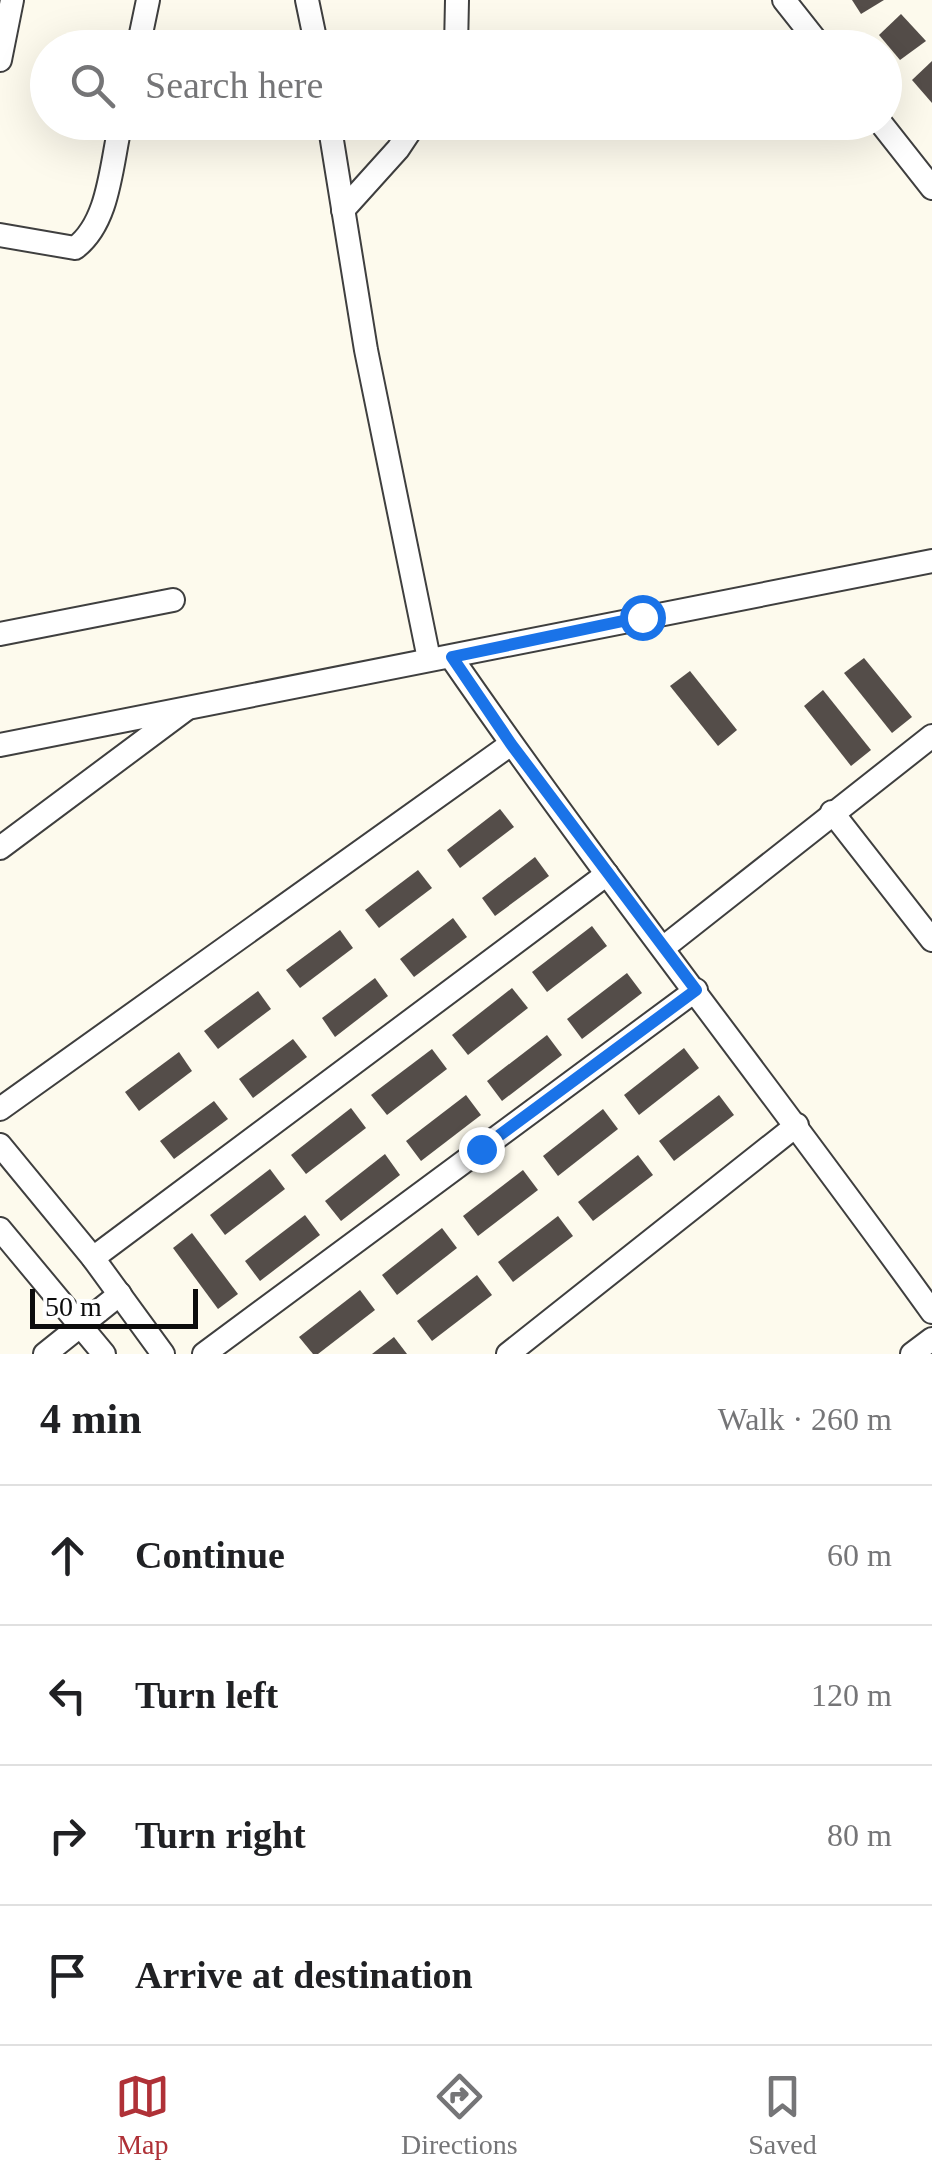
<!DOCTYPE html>
<meta charset="utf-8">
<style>
:root{--surface:#fff;--page:#f2f2f2;--text:#202124;--muted:#757577;--line:#e0e0e0;--accent:#af3137}
body{margin:0;font-family:Georgia,serif;background:var(--page);color:var(--text)}
.scale{position:absolute;left:30px;bottom:25px;width:168px;box-sizing:border-box;padding-left:10px;border:5px solid #0c0c0c;border-top:0;font-size:28px;line-height:35px;white-space:nowrap;color:#0c0c0c;-webkit-text-stroke:8px #fff;paint-order:stroke}
.stop{position:absolute;width:30px;height:30px;margin:-22px;border:8px solid #1a73e8;border-radius:50%;background:#fff}
.stop.end{background:#1a73e8;border-color:#fff;box-shadow:0 2px 10px #0008}
.list{margin:0;padding:0;list-style:none}
h2{display:flex;justify-content:space-between;align-items:center;height:130px;margin:0;padding:0 40px;font-size:42px}
h2 small{font-size:32px;font-weight:400;color:var(--muted)}
.list li{display:grid;grid-template-columns:65px 1fr auto;gap:30px;align-items:center;box-sizing:border-box;height:140px;padding:0 40px;border-top:2px solid var(--line)}
.list b{display:block;font-size:38px;white-space:nowrap}
.list em{font-size:32px;font-style:normal;color:var(--muted)}
.icon{flex:none;width:55px;height:55px;fill:none;stroke:currentColor;stroke-width:2;stroke-linecap:round;stroke-linejoin:round}
.map{position:relative;flex:none;width:932px;height:1354px;overflow:hidden}
.search{position:absolute;background:var(--surface);box-shadow:0 10px 40px #0002;left:30px;right:30px;top:30px;height:110px;display:flex;align-items:center;gap:25px;box-sizing:border-box;padding:0 35px;border-radius:55px;color:var(--muted);font-size:38px}
.sheet{height:690px;background:var(--surface)}
nav{display:flex;justify-content:space-around;align-items:center;box-sizing:border-box;height:140px;border-top:2px solid var(--line);background:var(--surface);font-size:28px;color:var(--muted)}
nav a{display:grid;justify-items:center;gap:5px}
nav .on{color:var(--accent)}
.map>svg:first-child{display:block}
</style>
<div class="map">
<svg width="932" height="1354" viewBox="0 0 932 1354">
<rect width="100%" height="100%" fill="#fdfaed"/>
<g fill="#544d49">
<path d="M852,0H884L861,14Z"/>
<path d="M901,14L926,41L900,60L879,35Z"/>
<path d="M932,61V103L912,80Z"/>
<path d="M864,658L912,717L892,733L844,673Z"/>
<path d="M690,671L737,730L718,746L670,686Z"/>
<path d="M823,690L871,750L851,766L804,706Z"/>
<path d="M500,809L514,827L460,868L447,850Z"/>
<path d="M535,857L549,876L495,916L482,898Z"/>
<path d="M418,870L432,888L379,928L365,910Z"/>
<path d="M453,918L467,937L414,977L400,959Z"/>
<path d="M592,926L607,946L547,992L532,972Z"/>
<path d="M340,930L353,948L300,988L286,970Z"/>
<path d="M627,973L642,993L582,1039L567,1019Z"/>
<path d="M375,978L388,996L335,1037L322,1018Z"/>
<path d="M512,988L528,1008L468,1055L452,1035Z"/>
<path d="M258,991L271,1009L218,1049L204,1031Z"/>
<path d="M547,1035L562,1055L502,1101L487,1081Z"/>
<path d="M293,1039L307,1057L253,1098L239,1079Z"/>
<path d="M684,1048L699,1068L639,1115L624,1095Z"/>
<path d="M432,1049L447,1069L387,1115L371,1095Z"/>
<path d="M179,1052L192,1071L139,1111L125,1092Z"/>
<path d="M466,1095L481,1115L421,1161L406,1141Z"/>
<path d="M719,1095L734,1115L674,1161L659,1141Z"/>
<path d="M214,1101L228,1119L174,1159L160,1141Z"/>
<path d="M351,1108L366,1128L306,1174L291,1155Z"/>
<path d="M603,1109L618,1129L558,1176L543,1156Z"/>
<path d="M385,1154L400,1175L341,1221L325,1201Z"/>
<path d="M638,1155L653,1175L593,1221L578,1202Z"/>
<path d="M270,1169L285,1189L225,1235L210,1215Z"/>
<path d="M523,1170L538,1190L478,1236L463,1216Z"/>
<path d="M305,1215L320,1235L260,1281L245,1261Z"/>
<path d="M558,1216L573,1236L513,1282L498,1262Z"/>
<path d="M442,1228L457,1248L397,1295L382,1275Z"/>
<path d="M192,1233L238,1294L218,1309L173,1248Z"/>
<path d="M477,1275L492,1295L432,1341L417,1321Z"/>
<path d="M360,1290L375,1310L318,1354H313L299,1337Z"/>
<path d="M394,1337L407,1354H372Z"/>
</g>
<g fill="none" stroke-linecap="round" stroke-linejoin="round">
<defs>
<g id="minor">
<path d="M307,0L317,48"/>
<path d="M784,0L822,48"/>
<path d="M138,48L148,0"/>
<path d="M456,48L457,0"/>
<path d="M0,60L12,0"/>
<path d="M329,122L366,350L429,659"/>
<path d="M880,122L932,188"/>
<path d="M343,210L398,149L416,122"/>
<path d="M0,235L75,248C110,222 111,163 121,122"/>
<path d="M0,634L173,600"/>
<path d="M451,657C605,880 774,1092 932,1312"/>
<path d="M0,745L932,561"/>
<path d="M832,812L932,940"/>
<path d="M0,848L185,710"/>
<path d="M663,948L932,736"/>
<path d="M0,1109L511,744"/>
<path d="M0,1145L93,1258L163,1354"/>
<path d="M0,1229L104,1354"/>
<path d="M93,1258L607,874"/>
<path d="M45,1354L120,1294"/>
<path d="M204,1354L696,990"/>
<path d="M508,1354L797,1125"/>
<path d="M912,1354L932,1339"/>
</g>
</defs>
<use href="#minor" stroke="#3f3f3f" stroke-width="26"/>
<use href="#minor" stroke="#fff" stroke-width="22"/>
</g>
<g fill="none" stroke-linecap="round" stroke-linejoin="round">
<path stroke="#1a73e8" stroke-width="12" d="M481,1149L696,990L511,744L452,657L642,617"/>
</g>
</svg>
<div class="scale">50 m</div>
<div class="stop" style="left:642px;top:617px"></div>
<div class="stop end" style="left:481px;top:1149px"></div>
<div class="search"><svg class="icon" aria-label="search" viewBox="0 0 24 24"><circle cx="10" cy="10" r="6"/><path d="M15 15l6 6"/></svg>Search here</div>
</div>
<section class="sheet">
<h2>4 min<small>Walk · 260 m</small></h2>
<ul class="list">
<li><svg class="icon" aria-label="ahead" viewBox="0 0 24 24"><path d="M12 20V5M6 11l6-6 6 6"/></svg><div><b>Continue</b></div><em>60 m</em></li>
<li><svg class="icon" aria-label="left" viewBox="0 0 24 24"><path d="M17 20v-9H6M10 6l-5 5 5 5"/></svg><div><b>Turn left</b></div><em>120 m</em></li>
<li><svg class="icon" aria-label="right" viewBox="0 0 24 24"><path d="M7 20v-9h11M14 6l5 5-5 5"/></svg><div><b>Turn right</b></div><em>80 m</em></li>
<li><svg class="icon" aria-label="arrive" viewBox="0 0 24 24"><path d="M6 21V4h12l-3 4 3 4H6"/></svg><div><b>Arrive at destination</b></div></li>
</ul>
</section>
<nav>
<a class="on"><svg class="icon" aria-label="map" viewBox="0 0 24 24"><path d="M3 6l6-2 6 2 6-2v14l-6 2-6-2-6 2zM9 4v14M15 6v14"/></svg>Map</a>
<a><svg class="icon" aria-label="directions" viewBox="0 0 24 24"><path d="M12 3l9 9-9 9-9-9zM9 14v-3h6M13 9l2 2-2 2"/></svg>Directions</a>
<a><svg class="icon" aria-label="saved" viewBox="0 0 24 24"><path d="M7 4h10v16l-5-4-5 4z"/></svg>Saved</a>
</nav>
